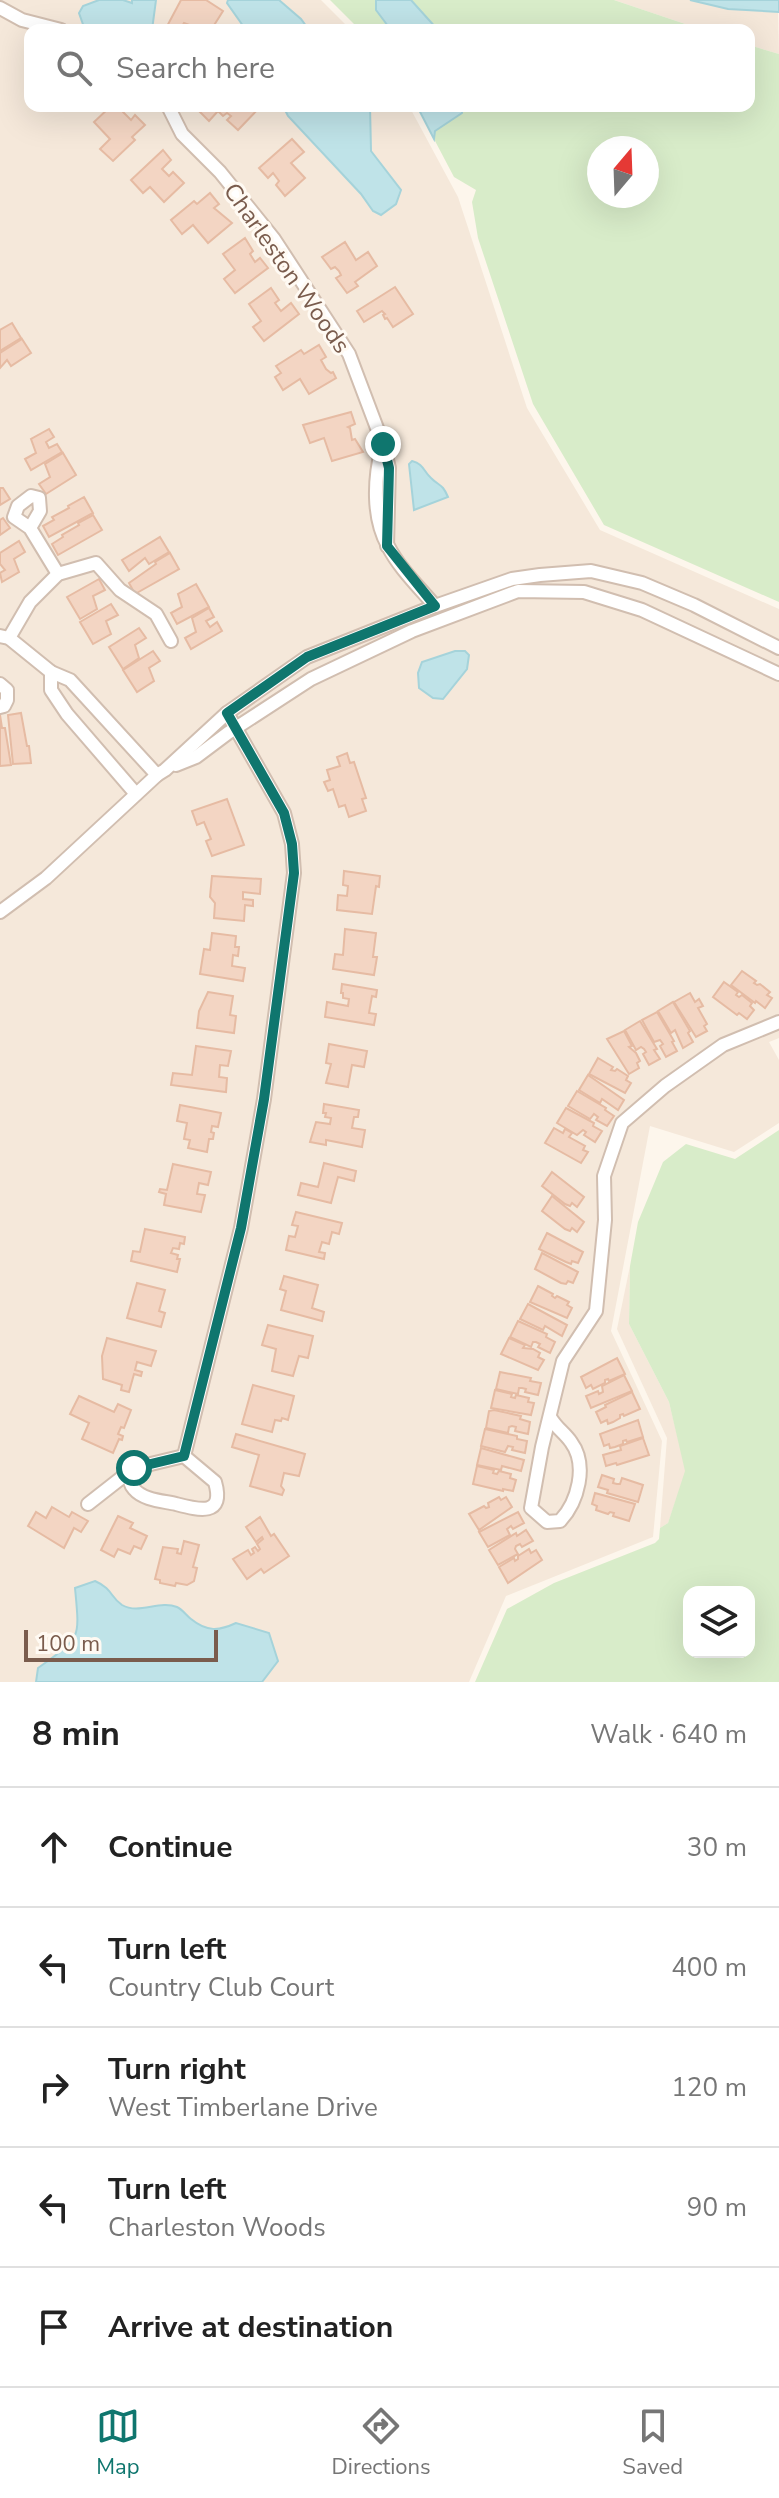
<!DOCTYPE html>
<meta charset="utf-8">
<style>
:root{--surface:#fff;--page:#f2f2f2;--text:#222;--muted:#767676;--line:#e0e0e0;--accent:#0f766e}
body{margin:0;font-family:"Nunito Sans",sans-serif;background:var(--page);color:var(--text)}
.controls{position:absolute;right:24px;bottom:24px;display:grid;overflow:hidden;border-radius:16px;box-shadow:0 8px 32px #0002}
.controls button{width:72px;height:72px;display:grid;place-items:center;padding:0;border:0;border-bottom:2px solid var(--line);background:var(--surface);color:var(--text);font:40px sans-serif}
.compass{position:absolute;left:587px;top:136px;width:72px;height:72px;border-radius:50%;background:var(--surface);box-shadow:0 8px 32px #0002;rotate:19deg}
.scale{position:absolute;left:24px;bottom:20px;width:194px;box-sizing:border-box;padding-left:8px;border:4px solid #7a5c4d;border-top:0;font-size:22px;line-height:28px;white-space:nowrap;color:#7a5c4d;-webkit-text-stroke:6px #fffaf3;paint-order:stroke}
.stop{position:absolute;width:24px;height:24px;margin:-18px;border:6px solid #0f766e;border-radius:50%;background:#fff}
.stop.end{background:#0f766e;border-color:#fff;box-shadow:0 2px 8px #0008}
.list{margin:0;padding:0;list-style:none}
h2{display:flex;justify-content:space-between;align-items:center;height:104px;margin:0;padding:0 32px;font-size:34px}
h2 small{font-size:26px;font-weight:400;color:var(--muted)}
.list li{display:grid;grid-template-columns:52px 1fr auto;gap:24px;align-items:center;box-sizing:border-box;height:120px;padding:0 32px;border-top:2px solid var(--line)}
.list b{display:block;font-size:30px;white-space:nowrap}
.list p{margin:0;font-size:26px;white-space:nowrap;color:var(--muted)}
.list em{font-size:26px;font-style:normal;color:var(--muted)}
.icon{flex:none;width:44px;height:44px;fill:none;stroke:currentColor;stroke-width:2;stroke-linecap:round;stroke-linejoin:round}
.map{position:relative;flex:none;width:779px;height:1682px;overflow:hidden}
.search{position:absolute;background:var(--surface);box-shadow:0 8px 32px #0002;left:24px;right:24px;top:24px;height:88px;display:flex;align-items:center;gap:20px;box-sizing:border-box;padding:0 28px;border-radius:16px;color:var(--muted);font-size:30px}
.sheet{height:704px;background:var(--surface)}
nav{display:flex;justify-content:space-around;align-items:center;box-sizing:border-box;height:112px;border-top:2px solid var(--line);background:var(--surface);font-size:22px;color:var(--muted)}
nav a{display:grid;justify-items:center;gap:4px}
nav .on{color:var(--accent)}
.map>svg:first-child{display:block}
</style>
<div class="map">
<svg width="779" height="1682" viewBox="0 0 779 1682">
<rect width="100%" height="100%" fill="#fdf6ec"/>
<g fill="#f5e8da">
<path d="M0,0H321L351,30H30V106H409L458,197L527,408L600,530L779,609V1038L769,1042L779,1060V1123L734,1152L650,1126L611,1331L662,1441L653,1537L506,1596L469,1682H0Z"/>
<path d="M614,0H690L728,9L778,11L779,54L749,45V30H703Z"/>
<path d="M630,1266L629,1324L669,1402L686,1471L668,1523L660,1528L667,1438L617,1329Z"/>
</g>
<g fill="#d8ecc9" fill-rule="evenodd">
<path d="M330,0H376V10L391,30H360Z"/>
<path d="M411,0H614L703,30H438Z"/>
<path d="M749,45L779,54V602L604,525L533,404L478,238L472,202L476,190L454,177L434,139L435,131L461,113L462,106H749ZM599,148H647V196H599Z"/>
<path d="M779,1130V1682H475L507,1609L554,1583L655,1543L659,1539L660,1528L668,1523L685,1471L669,1402L629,1324L630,1266L638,1222L663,1162L686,1144L735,1159ZM689,1592H749V1652H689Z"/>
</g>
<g fill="#bfe3e8" stroke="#a5d3da" stroke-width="2">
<path d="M99,0H123L132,3V0H156L152,30H85L79,13L83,6Z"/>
<path d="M228,0H279L301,19L309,30H246L227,3Z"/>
<path d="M376,0H411L438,30H391L376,10Z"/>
<path d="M690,0H779V12L728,9Z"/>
<path d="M283,106H370L371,151L401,190L396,204L381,215L373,211L361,194L288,116Z"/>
<path d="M417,106H462V113L435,131L434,139Z"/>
<path d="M412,461C424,464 423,471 431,478C440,487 442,483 448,497L414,510L409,464Z"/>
<path d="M455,651H465L469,655L467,669L443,699L433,698L419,688L418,673L422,662Z"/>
<path d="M95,1581C113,1589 110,1597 122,1605C139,1615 159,1600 177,1607C182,1609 187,1616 191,1619C207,1632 219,1631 236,1623L269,1633L278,1661L262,1682H36L38,1668C81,1637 80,1641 75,1588Z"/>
</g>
<g fill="#f3d5c3" stroke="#e6bba3" stroke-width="2">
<path d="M181,0H206L223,11L211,30H193L195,27L184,23L180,30H165Z"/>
<path d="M111,106H121L123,112L131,120L135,115L145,125L132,137L135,140L113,161L100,149L110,139L94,122Z"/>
<path d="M194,106H261L238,130L227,120L231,116L227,113L223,116L218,111L209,121Z"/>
<path d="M292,139L304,152L291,163L305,178L285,196L276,185L279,181L273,173L268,178L259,168Z"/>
<path d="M163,150L171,160L162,169L169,176L173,172L184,183L164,202L150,187L143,193L131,180Z"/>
<path d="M210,193L219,204L214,208L232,223L208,243L193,225L182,234L171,220L194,201L197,204Z"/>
<path d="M245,238L253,251L250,254L255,262L260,258L268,268L235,293L224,279L235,270L223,254Z"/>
<path d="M345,242L356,260L368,252L377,266L355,282L358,286L347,293L336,278L341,275L339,271L335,267L331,269L322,257Z"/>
<path d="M395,287L413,314L393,327L387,318L385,319L383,315L385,314L382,311L364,322L357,311Z"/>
<path d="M271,288L279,300L275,303L281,311L291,303L299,314L264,341L253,327L261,321L249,304Z"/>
<path d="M12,323L21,338L0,351V330Z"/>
<path d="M22,339L31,353L11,366L7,360L0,368V353Z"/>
<path d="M319,345L326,357L321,360L326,369L331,373L333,372L336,378L309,394L300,379L283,390L275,377L281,373L276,366L301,350L304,354Z"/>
<path d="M351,412L355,424L348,427L350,428L352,440L355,439L363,452L332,461L324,438L310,443L303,425Z"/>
<path d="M49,429L54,437L46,442L49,448L57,444L62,452L31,470L25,459L36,453L31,439Z"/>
<path d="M63,453L76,475L46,494L39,484L50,477L45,464Z"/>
<path d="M0,488H3L10,499L0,505Z"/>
<path d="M84,497L93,513L49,537L43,526L54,520L52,517L69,508L68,506Z"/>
<path d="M93,515L102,530L58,555L52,544L63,537L62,535L79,525L78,523Z"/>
<path d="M3,518L10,528L0,535V520Z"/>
<path d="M160,537L169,552L149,564L145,558L129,571L122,560Z"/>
<path d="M19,541L25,552L14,559L19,572L2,582L0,573L5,570L0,564V553Z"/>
<path d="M170,553L179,569L135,594L129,583L156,564L155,562Z"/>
<path d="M99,579L105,590L93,596L97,609L80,619L67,597Z"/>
<path d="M196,584L209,607L177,624L171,613L182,607L178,594Z"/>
<path d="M111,604L118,615L106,621L111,634L93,644L80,622Z"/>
<path d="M209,608L214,617L206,621L210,627L217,622L222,631L191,649L185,638L196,632L192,618Z"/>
<path d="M139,628L146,638L135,645L139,658L123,669L109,647Z"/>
<path d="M153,651L160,661L149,668L154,681L137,692L123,670Z"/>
<path d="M21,713L27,746H29L31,763L13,764L8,715Z"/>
<path d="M0,715L2,728H5L11,765L0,766Z"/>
<path d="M347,753L350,763L354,762L366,798L362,799L366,811L349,817L345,805L339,807L333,789L328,791L324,782L330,780L327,770L340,766L337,757Z"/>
<path d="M227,799L244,845L212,856L206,841L211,839L204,822L197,825L192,811Z"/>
<path d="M344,871L380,876L379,887L376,886L372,914L337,910L338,895L347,896L348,886L343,885Z"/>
<path d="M212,876L261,879L260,894L243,892V899L253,900V906L245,905L244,921L214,918L215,903L210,897Z"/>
<path d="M345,929L376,933L373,957H377L374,975L333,969L335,954L343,955Z"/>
<path d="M212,933L236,936L235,947H239L238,956L233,955L232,966L245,968L243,981L200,974L204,949L210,950Z"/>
<path d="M742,971L756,981L754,983L757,985L760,984L770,992L767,995L772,998L765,1008L756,1001L755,1003L731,985Z"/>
<path d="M724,982L738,992L736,995L739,997L742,995L752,1003L750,1006L754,1010L747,1019L739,1013L737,1015L713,997Z"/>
<path d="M342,984L377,990L376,997L372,996L369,1013L376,1014L374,1025L325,1017L327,1002L348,1006L349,999L343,998V993H341Z"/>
<path d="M208,992L233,996L230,1015L236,1016L234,1033L197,1028L199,1011Z"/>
<path d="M690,993L695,1002L699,999L703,1006L698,1008L707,1024L704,1026L707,1031L696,1037L674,1002Z"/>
<path d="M673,1002L690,1031L688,1033L693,1042L683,1048L675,1030L671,1033L658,1011Z"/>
<path d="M657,1012L674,1041L672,1042L677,1051L666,1057L660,1046L663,1044L660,1040L654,1042L642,1020Z"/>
<path d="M640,1021L657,1049L654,1050L660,1059L649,1065L643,1054L646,1052L644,1049L641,1047L636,1050L625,1030Z"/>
<path d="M624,1031L632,1046L629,1047L636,1053L640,1061L637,1063L639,1068L629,1074L607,1039Z"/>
<path d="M329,1044L367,1051L364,1067L352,1065L348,1087L326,1083L331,1064L326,1063Z"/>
<path d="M196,1046L231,1051L228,1066L220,1065L219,1077L227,1078L226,1092L171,1085L173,1073L192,1075Z"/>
<path d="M598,1058L613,1067L611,1070L615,1071L617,1069L628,1076L626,1080L631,1083L625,1093L589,1074Z"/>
<path d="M588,1075L624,1100L618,1110L602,1099L600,1103L579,1090Z"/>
<path d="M577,1091L606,1108L605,1110L614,1116L607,1126L596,1120L598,1117L594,1114L590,1119L568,1106Z"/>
<path d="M324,1104L359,1110L358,1117H354L352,1128L365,1130L362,1147L326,1140V1145L310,1142L316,1122L330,1124L331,1118L325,1117L326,1113H323Z"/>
<path d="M180,1105L221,1113L218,1127L212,1126L211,1132L214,1133L213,1139H209L207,1152L188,1148L190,1140L184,1139L187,1123L177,1121Z"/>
<path d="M566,1108L594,1123L593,1126L602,1131L595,1142L584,1135L586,1132L583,1130L577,1135L557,1123Z"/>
<path d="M554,1128L563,1133L565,1129L572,1133L569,1137L585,1146L583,1150L588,1152L581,1163L545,1143Z"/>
<path d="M324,1163L356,1171L354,1181L338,1177L331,1203L298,1195L301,1183L318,1187Z"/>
<path d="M173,1164L211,1172L208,1185L199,1183L197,1194L205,1195L201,1212L164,1205L166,1194L159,1192L160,1189L167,1190Z"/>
<path d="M552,1172L584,1197L577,1207L572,1203L570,1206L565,1204L542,1186Z"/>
<path d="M552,1196L584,1222L577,1232L572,1228L570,1231L565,1229L542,1211Z"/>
<path d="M296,1212L342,1223L339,1234L332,1232L329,1244L322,1242L319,1252L325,1253L324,1259L286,1250L289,1236L295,1237L298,1226L292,1225Z"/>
<path d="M145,1229L185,1237L184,1244L180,1243L179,1249L173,1248L171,1253L178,1255L177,1259H180L177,1272L131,1261L133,1251L140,1252Z"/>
<path d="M547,1233L583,1252L578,1263L572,1261L571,1264L566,1262L539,1249Z"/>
<path d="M542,1253L578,1272L573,1283L568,1281L566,1284L561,1283L535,1269Z"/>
<path d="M284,1276L318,1285L312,1308L324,1312L322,1321L281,1310L286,1291L280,1289Z"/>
<path d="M137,1283L165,1290L159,1311L165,1313L161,1327L127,1318Z"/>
<path d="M538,1286L553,1294L552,1296L555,1298L557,1296L569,1302L567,1305L572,1308L567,1318L530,1302Z"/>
<path d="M528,1304L567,1325L562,1336L545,1326L543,1330L520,1319Z"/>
<path d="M518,1321L547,1334L546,1337L555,1342L550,1353L538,1347L540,1344L536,1342H533L531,1347L510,1337Z"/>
<path d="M268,1325L313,1336L308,1358L299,1356L293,1376L272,1371L276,1349L262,1345Z"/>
<path d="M107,1338L156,1351L151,1366L137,1362L135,1370L142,1372L141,1376L134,1374L129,1392L121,1390L122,1385L103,1379L102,1356Z"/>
<path d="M509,1338L525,1345L523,1348L533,1349L540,1353L538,1357L544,1360L538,1370L501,1354Z"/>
<path d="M617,1358L625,1374L609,1381L608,1379L605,1380V1383L593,1389L591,1385L586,1388L581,1377Z"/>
<path d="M500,1372L531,1378L530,1381L541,1383L538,1395L525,1392L526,1389L522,1388H519L518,1394L496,1389Z"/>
<path d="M624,1375L632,1391L591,1408L586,1396L598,1391L599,1394L603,1392L602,1386Z"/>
<path d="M253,1385L294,1396L288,1420L282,1418L281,1421L275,1420L272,1432L242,1424Z"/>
<path d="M495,1390L512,1394L511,1397L515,1398L516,1395L529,1398L528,1402L534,1403L531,1415L491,1408Z"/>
<path d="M632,1392L640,1409L624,1416L623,1414L620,1415V1418L613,1422L608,1424L607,1420L601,1423L596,1412L606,1407L605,1405Z"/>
<path d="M79,1396L114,1412L118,1404L131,1410L124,1428L121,1427L118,1434L123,1436L122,1440L119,1439L113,1453L82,1439L89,1423L70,1414Z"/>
<path d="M494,1410L521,1416L520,1419L530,1422L528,1434L515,1431L516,1427L512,1426L509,1427L508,1433L486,1428L489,1411Z"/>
<path d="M638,1420L643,1437L627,1442L626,1440L623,1441V1444L615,1447L610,1448L609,1444L604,1446L600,1434Z"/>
<path d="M485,1429L517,1436V1439L527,1441L525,1453L512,1450L513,1447L508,1446L505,1452L481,1446Z"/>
<path d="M236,1434L305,1454L299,1476L284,1473L281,1486L284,1490L282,1495L250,1486L259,1455L232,1447Z"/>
<path d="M643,1438L649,1455L617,1465L616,1463L606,1466L603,1455L621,1450L620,1446Z"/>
<path d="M481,1448L524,1460L521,1471L502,1466L501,1470L477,1465Z"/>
<path d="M477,1466L494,1470L493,1473L497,1474L499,1471L511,1474L510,1478L516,1480L513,1491L503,1489V1491L473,1484Z"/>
<path d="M602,1475L614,1479L613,1483L617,1484H620L622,1478L643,1485L638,1502L607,1493L608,1490L598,1487Z"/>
<path d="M595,1493L635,1504L629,1521L613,1516L614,1513L610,1512L608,1514L596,1510L597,1506L592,1504Z"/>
<path d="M499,1497L501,1500L506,1497L512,1507L479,1530L469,1514L484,1506L486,1508L489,1507L488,1503Z"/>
<path d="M52,1507L69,1517L72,1512L88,1521L81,1532L74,1528L64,1548L28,1526L36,1512L46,1518Z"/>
<path d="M518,1512L524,1523L513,1529L511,1526L507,1529L510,1535L488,1547L479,1532Z"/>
<path d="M118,1516L133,1523L130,1528L147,1536L141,1549L134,1546L130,1554L118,1549L114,1557L101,1550Z"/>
<path d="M260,1517L271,1536L274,1534L289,1556L264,1573L261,1569L247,1579L233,1559L248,1550L251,1555L254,1553L252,1549L255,1547L258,1551L260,1549L257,1544L263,1539L262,1537L256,1542L246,1527Z"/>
<path d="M526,1530L533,1541L522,1547L520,1544L516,1546L515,1549L518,1554L498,1565L489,1550L516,1533L517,1536Z"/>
<path d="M184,1541L199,1545L193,1567L197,1568L194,1581L187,1585L176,1583L175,1586L160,1583V1580L155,1579L163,1547L178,1549L177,1553L181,1554Z"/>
<path d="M529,1549L531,1553L536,1550L542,1560L508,1583L499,1567L514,1558L515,1561L518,1559V1556Z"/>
</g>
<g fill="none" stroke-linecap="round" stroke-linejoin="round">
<defs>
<g id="minor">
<path d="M0,8L22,20L61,30"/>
<path d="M168,106L182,134L220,172L274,239L349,354L383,444L389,468L387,546"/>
<path d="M382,447C374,479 372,517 388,546C399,568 419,587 435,606"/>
<path d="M30,528L14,517L18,506L31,496L39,498L40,511L30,528L58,574"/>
<path d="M0,636L9,638L51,672L70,680L157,775"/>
<path d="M9,638L30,602L58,574L96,563L120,590L156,614L171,641"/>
<path d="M51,672V690L67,714L136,794"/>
<path d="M0,684L7,690V700L4,706L0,707"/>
<path d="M176,765L196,757L228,733L311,679L412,631L518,591L584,592L642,610L779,674"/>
<path d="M0,912L46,878L157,775L165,770L227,713L307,657L435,606L512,579L540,575L591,571L642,583L694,605L779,648"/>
<path d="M550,1417C557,1429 564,1432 571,1442C588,1465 578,1502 560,1521L547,1522L531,1508L542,1447L563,1361L596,1311L605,1220L604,1176L622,1123L665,1086L723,1045L779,1022"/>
<path d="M184,1456L241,1228L264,1099L294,873L292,844L284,813L227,713"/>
<path d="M129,1471C130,1478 129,1484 134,1489C143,1500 163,1501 176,1504C199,1510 225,1517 215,1482L184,1456"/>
<path d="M88,1504L134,1468L184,1456"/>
</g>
</defs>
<use href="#minor" stroke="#d1beb0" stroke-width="16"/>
<use href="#minor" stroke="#fff" stroke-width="12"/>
</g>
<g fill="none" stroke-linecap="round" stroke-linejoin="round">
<path stroke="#0f766e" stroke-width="10" d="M134,1468L184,1456L241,1228L264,1099L294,873L292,844L284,813L227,713L307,657L435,606L387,546L389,468L383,444"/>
</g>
<g text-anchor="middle" stroke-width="6" stroke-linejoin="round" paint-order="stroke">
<g font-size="24" fill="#7a5c4d" stroke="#fffaf3">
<text transform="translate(287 268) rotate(55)" y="8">Charleston Woods</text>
</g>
</g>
</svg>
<div class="controls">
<button><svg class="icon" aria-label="layers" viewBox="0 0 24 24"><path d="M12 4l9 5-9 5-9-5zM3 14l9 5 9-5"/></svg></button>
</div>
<svg class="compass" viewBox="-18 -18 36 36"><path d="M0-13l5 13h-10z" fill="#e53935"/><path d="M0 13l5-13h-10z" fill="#767676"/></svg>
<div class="scale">100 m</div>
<div class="stop" style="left:134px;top:1468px"></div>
<div class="stop end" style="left:383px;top:444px"></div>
<div class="search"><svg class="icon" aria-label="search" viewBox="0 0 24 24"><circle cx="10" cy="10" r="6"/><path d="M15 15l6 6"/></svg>Search here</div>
</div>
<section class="sheet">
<h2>8 min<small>Walk · 640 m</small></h2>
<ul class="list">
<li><svg class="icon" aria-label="ahead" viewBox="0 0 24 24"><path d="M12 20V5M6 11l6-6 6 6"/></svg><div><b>Continue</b></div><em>30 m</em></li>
<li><svg class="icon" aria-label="left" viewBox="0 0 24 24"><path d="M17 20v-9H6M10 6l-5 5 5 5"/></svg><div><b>Turn left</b><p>Country Club Court</p></div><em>400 m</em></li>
<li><svg class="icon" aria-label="right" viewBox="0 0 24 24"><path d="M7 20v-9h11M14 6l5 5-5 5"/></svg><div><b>Turn right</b><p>West Timberlane Drive</p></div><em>120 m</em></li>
<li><svg class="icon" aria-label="left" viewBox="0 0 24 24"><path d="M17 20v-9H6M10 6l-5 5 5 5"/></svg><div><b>Turn left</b><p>Charleston Woods</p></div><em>90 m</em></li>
<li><svg class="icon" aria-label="arrive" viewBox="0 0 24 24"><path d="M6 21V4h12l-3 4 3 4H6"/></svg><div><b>Arrive at destination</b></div></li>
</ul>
</section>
<nav>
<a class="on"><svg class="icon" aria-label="map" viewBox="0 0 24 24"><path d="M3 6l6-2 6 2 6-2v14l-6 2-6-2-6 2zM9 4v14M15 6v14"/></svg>Map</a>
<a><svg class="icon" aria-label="directions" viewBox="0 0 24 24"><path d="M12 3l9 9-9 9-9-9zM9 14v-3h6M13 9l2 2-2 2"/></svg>Directions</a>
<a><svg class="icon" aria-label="saved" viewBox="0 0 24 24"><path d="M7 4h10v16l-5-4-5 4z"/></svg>Saved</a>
</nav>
